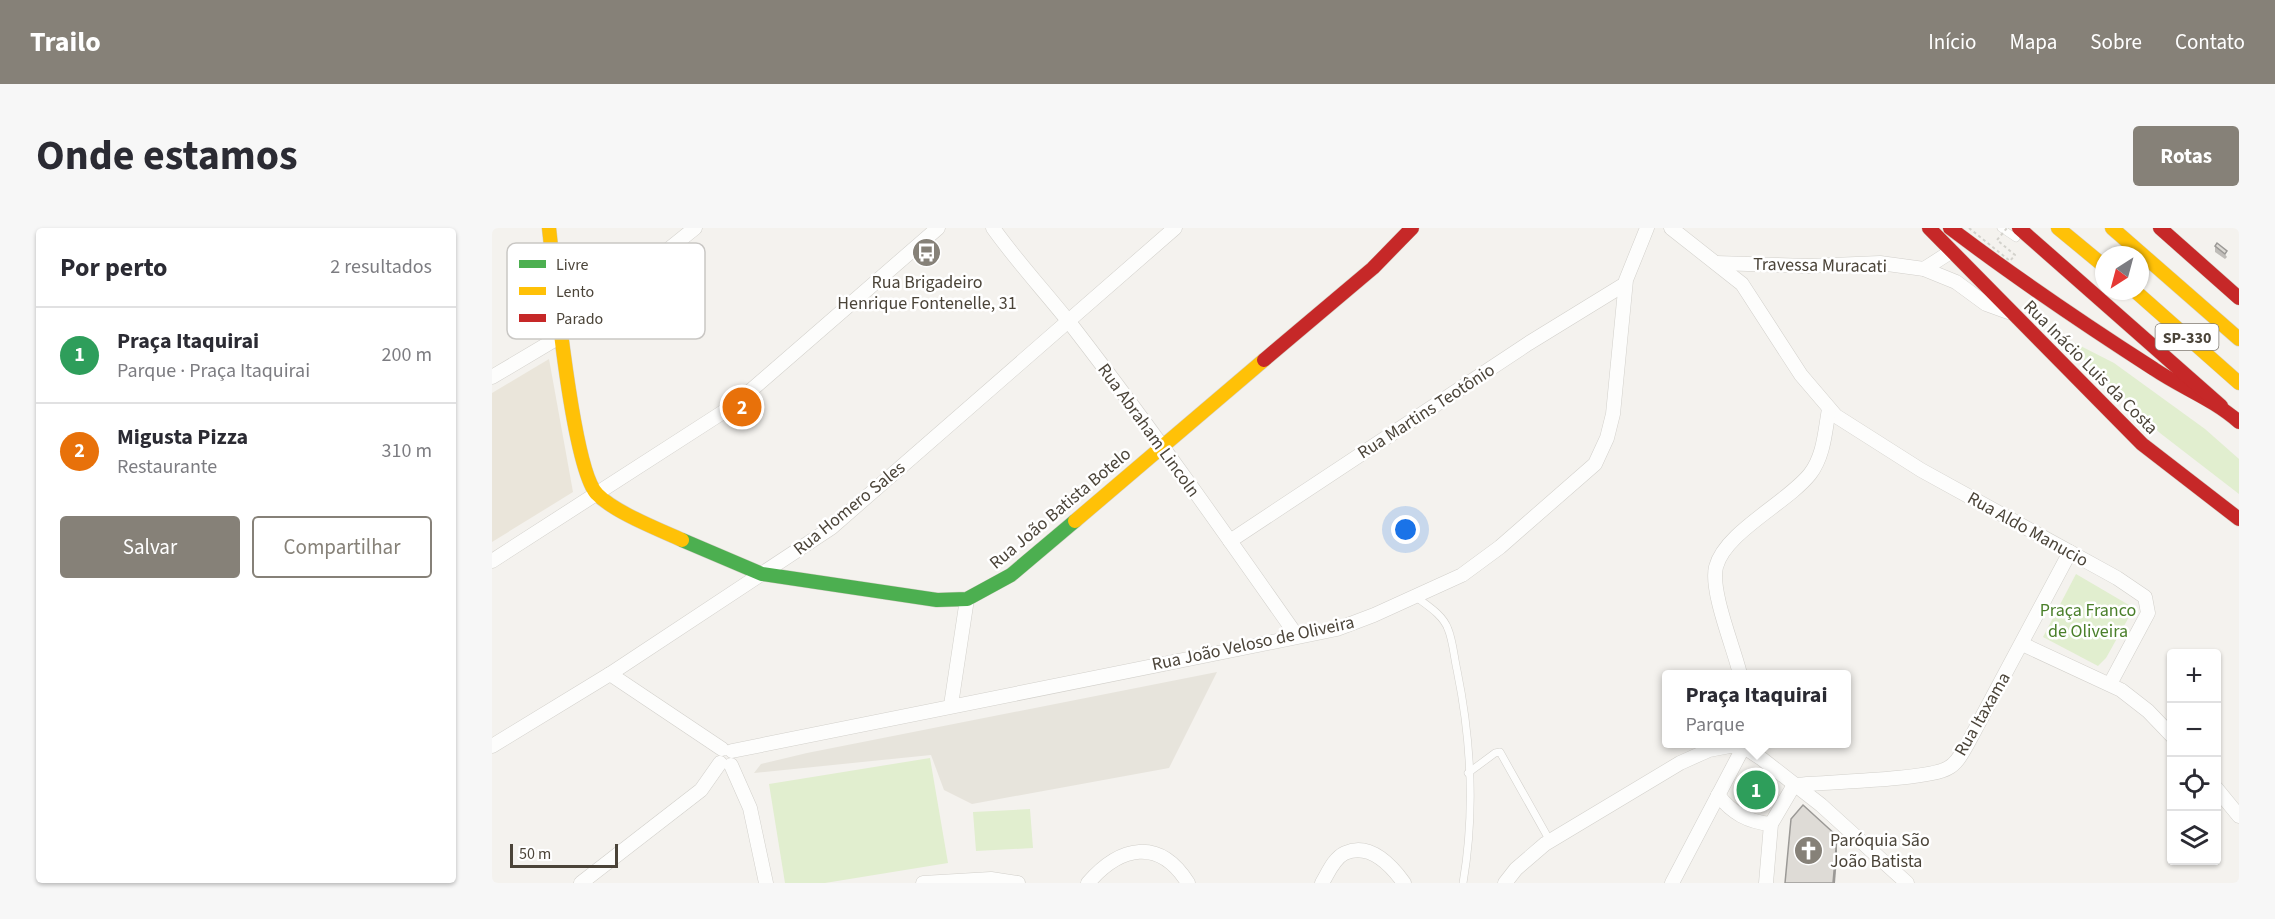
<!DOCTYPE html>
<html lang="pt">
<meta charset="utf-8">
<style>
:root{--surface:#fff;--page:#f7f7f7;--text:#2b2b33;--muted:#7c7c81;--line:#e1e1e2;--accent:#868178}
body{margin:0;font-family:"Source Sans 3",sans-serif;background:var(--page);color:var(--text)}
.controls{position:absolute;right:18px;bottom:18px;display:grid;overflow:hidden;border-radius:6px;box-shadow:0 2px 4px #0004}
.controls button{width:54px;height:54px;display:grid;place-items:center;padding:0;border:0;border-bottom:2px solid var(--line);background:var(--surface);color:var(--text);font:30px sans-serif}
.compass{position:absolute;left:1603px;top:18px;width:54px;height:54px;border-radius:50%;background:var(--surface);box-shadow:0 2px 4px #0004;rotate:216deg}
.scale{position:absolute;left:18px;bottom:15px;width:108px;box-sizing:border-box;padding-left:6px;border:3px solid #4b4439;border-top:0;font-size:16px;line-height:21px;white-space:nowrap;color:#4b4439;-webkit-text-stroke:4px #fff;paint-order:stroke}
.you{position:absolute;left:914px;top:302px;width:21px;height:21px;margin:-15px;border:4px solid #fff;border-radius:50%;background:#1a73e8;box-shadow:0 0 0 9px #1a73e833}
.badge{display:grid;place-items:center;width:39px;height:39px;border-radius:50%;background:var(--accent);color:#fff;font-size:20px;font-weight:700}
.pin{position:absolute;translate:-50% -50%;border:3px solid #fff;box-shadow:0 2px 6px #0006}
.popup{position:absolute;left:1170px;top:442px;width:189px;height:78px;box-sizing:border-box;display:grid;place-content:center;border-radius:6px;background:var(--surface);filter:drop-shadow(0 2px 4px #0005);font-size:20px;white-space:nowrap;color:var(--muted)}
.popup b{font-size:22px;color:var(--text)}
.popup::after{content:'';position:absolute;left:50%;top:100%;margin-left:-12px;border:12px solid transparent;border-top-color:var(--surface)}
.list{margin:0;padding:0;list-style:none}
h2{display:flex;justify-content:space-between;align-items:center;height:78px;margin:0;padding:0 24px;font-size:26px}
h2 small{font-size:20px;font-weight:400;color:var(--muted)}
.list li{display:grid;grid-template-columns:39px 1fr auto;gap:18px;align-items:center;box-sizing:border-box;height:96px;padding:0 24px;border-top:2px solid var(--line)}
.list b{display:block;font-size:22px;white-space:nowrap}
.list p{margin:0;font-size:20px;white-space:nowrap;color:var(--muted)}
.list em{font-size:20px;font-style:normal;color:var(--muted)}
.actions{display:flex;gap:12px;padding:18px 24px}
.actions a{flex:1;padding:14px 0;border:2px solid var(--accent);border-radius:6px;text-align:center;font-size:21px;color:var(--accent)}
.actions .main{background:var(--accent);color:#fff}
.icon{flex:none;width:33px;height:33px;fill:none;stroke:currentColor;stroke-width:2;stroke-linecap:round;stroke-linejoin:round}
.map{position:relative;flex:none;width:1747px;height:655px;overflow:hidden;border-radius:6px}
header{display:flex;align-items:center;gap:36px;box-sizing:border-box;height:84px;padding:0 30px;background:var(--accent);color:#fff}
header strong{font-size:28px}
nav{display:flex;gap:33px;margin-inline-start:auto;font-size:21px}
.intro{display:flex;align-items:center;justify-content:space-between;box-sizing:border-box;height:144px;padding:0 36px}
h1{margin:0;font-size:42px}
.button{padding:15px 27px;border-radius:6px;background:var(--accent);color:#fff;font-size:21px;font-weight:700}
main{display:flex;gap:36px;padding:0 36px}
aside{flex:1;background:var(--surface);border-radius:6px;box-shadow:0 2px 4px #0004}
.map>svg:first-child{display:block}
</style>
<header>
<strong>Trailo</strong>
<nav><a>Início</a><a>Mapa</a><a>Sobre</a><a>Contato</a></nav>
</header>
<div class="intro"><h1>Onde estamos</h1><a class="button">Rotas</a></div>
<main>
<aside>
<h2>Por perto<small>2 resultados</small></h2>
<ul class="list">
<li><span class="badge" style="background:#2e9e5b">1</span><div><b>Praça Itaquirai</b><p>Parque · Praça Itaquirai</p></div><em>200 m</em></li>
<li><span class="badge" style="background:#e8710a">2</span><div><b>Migusta Pizza</b><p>Restaurante</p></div><em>310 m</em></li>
</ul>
<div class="actions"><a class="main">Salvar</a><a>Compartilhar</a></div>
</aside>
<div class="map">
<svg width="1747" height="655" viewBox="0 0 1747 655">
<rect width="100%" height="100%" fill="#f4f2ee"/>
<path fill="#e7e4dc" d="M725,444L677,540L480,576L452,562L439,527L262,545L269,536L315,525Z"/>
<path fill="#eae5da" d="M57,131L81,264L0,314V165Z"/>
<g fill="#e1eecf">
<path d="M1565,106L1622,135L1713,201L1747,231V266L1668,205Z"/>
<path d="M1584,346L1642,380L1614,430L1606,438L1551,409Z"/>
<path d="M438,530L456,635L333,655H293L277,556Z"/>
<circle cx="1264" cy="562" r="16"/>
<path d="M538,581L541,620L484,623L481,584Z"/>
</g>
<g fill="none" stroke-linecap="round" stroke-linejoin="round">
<defs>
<g id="lane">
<path d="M1509,0L1524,10"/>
<path d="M924,369C936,378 951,387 956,401C961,413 962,429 965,442C979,511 983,585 971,655"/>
<path d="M976,545L1003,525L1008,524L1058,613"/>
</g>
<g id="street">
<path d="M501,0C526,35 555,66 581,99C659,200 732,304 805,408"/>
<path d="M1179,0L1250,56L1309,147L1344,188L1429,242L1625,350L1653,369L1656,385L1618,456"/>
<path d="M1224,35L1316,38L1388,35L1432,41L1464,54L1494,76L1516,84"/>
<path d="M1432,41L1460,23"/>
<path d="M0,149L69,108L203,0"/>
<path d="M738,313L1037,115L1133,56"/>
<path d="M0,333L242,177L446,0"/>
<path d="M1530,416L1629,462L1656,483L1680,508"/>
<path d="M118,446L230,521"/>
<path d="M1248,446C1242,420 1218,363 1224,339C1233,304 1295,275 1318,246C1332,228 1333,203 1337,181"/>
<path d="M459,477L475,371"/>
<path d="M0,518L118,446L339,300L683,0"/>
<path d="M240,523L845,401L882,387L970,347L1008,319L1103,236L1115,210L1121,186L1134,52L1155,0"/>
<path d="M239,537L258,580L274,655"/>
<path d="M1302,557C1332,554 1436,552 1456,540C1466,535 1471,523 1476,515L1578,324"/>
<path d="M1724,560L1747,588"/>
<path d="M1226,567C1240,585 1256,594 1279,596"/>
<path d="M89,655L209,562L228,535"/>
<path d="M431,655L499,651L526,655"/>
<path d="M596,655C628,618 667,609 696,655"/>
<path d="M830,655C836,645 842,630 853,625C878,614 899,637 912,655"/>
<path d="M1013,655L1024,641L1053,616L1188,535L1217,522L1238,518L1252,519L1270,531L1329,577L1415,655"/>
<path d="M1180,655L1253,516"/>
<path d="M1274,655L1279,596L1302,557"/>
</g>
<path id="fast" d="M190,312L270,346L445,372L475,371L519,347L583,293"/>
<g id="slow">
<path d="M57,0C62,44 80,241 105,266C122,284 166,301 190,312"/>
<path d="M1566,0L1612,38"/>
<path d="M1620,0L1747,111"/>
<path d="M1643,63L1747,155"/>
<path d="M583,293L772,132"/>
</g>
<g id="jam">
<path d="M1437,0L1650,216L1747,291"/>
<path d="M1458,0C1524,50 1592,96 1662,141C1690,160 1721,171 1747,194"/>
<path d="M1527,0L1729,178"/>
<path d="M1668,0L1747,70"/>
<path d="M772,132L881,40L920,0"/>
</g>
</defs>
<use href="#lane" stroke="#d2d0cb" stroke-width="8"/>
<use href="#street" stroke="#d2d0cb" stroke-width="15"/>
<use href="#fast" stroke="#d3cfc5" stroke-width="15"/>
<use href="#slow" stroke="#d3cfc5" stroke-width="15"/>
<use href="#jam" stroke="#d3cfc5" stroke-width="15"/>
<use href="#lane" stroke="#fdfdfc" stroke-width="7"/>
<use href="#street" stroke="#fdfdfc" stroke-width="14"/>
<use href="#fast" stroke="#4caf50" stroke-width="14"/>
<use href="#slow" stroke="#ffc107" stroke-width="14"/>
<use href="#jam" stroke="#c62828" stroke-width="14"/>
<path stroke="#d3d2cc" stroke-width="2" stroke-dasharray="3 3" stroke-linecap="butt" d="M1477,0L1518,33L1523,27L1505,12L1515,0"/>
</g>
<path fill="#bfbcb8" d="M1725,15L1735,29L1733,31L1723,24V18Z"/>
<path fill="#9b9996" d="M1345,608V630L1343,655H1341Z"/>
<g fill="#dedbd6" stroke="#9b9996" stroke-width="1.5">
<path d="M1725,15L1735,23L1733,26L1723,18Z"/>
<path d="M1311,577L1345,608L1341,655H1293L1299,591Z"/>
</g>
<defs>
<symbol id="bus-disc" viewBox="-11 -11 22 22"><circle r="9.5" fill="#868178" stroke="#fff"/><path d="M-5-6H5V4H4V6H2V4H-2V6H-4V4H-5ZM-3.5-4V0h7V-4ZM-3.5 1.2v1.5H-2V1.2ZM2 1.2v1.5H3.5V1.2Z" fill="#fff"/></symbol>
<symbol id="church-disc" viewBox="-11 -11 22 22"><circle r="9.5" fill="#868178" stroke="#fff"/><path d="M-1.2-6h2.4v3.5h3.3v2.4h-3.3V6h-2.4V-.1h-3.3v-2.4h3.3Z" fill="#fff"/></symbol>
</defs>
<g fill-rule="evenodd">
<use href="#bus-disc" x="418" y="8" width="33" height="33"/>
<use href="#church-disc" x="1300" y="606" width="33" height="33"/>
</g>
<g text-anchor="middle" stroke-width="5" stroke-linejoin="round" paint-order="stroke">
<rect fill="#fff" stroke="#817c74" stroke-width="1.5" x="1663.5" y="96" width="63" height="26" rx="4.5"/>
<g font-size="16" font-weight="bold" fill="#4b4439">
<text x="1695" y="115">SP-330</text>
</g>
<g font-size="18" fill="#4b4439" stroke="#fff">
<text transform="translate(1328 37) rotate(1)" y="6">Travessa Muracati</text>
<text transform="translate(1599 139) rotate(45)" y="6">Rua Inácio Luis da Costa</text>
<text transform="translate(934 183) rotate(-33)" y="6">Rua Martins Teotônio</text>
<text transform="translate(657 202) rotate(54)" y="6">Rua Abraham Lincoln</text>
<text transform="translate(357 280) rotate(-39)" y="6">Rua Homero Sales</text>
<text transform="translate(568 280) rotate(-40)" y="6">Rua João Batista Botelo</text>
<text transform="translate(1536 301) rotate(29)" y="6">Rua Aldo Manucio</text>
<text transform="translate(761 415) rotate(-12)" y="6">Rua João Veloso de Oliveira</text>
<text transform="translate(1490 486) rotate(-60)" y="6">Rua Itaxama</text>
</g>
<g font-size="18" fill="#4b4439" stroke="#fff">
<text x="435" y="60">Rua Brigadeiro<tspan x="435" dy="21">Henrique Fontenelle, 31</tspan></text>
<text x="1338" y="618" text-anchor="start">Paróquia São<tspan x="1338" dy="21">João Batista</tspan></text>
</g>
<g font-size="18" fill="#4a7f2a" stroke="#fff">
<text x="1596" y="388">Praça Franco<tspan x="1596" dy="21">de Oliveira</tspan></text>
</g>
</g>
<rect x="15" y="15" width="198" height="96" rx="9" fill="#fff" stroke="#c9c7c4" stroke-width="1.5"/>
<rect x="27" y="32" width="27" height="8" fill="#4caf50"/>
<rect x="27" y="59" width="27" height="8" fill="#ffc107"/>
<rect x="27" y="86" width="27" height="8" fill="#c62828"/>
<g font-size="16" fill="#4b4439">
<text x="64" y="42">Livre</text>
<text x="64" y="69">Lento</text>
<text x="64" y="96">Parado</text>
</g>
</svg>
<div class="controls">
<button>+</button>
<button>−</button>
<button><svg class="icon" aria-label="locate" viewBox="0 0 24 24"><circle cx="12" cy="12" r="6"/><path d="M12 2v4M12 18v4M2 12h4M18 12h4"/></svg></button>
<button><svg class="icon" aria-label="layers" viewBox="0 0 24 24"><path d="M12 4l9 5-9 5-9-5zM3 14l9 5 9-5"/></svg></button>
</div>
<svg class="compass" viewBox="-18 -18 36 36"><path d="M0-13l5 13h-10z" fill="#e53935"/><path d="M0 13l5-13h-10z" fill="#7c7c81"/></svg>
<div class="scale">50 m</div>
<div class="you"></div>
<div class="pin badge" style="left:1264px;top:562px;background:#2e9e5b">1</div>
<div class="popup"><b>Praça Itaquirai</b>Parque</div>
<div class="pin badge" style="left:250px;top:179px;background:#e8710a">2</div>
</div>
</main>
